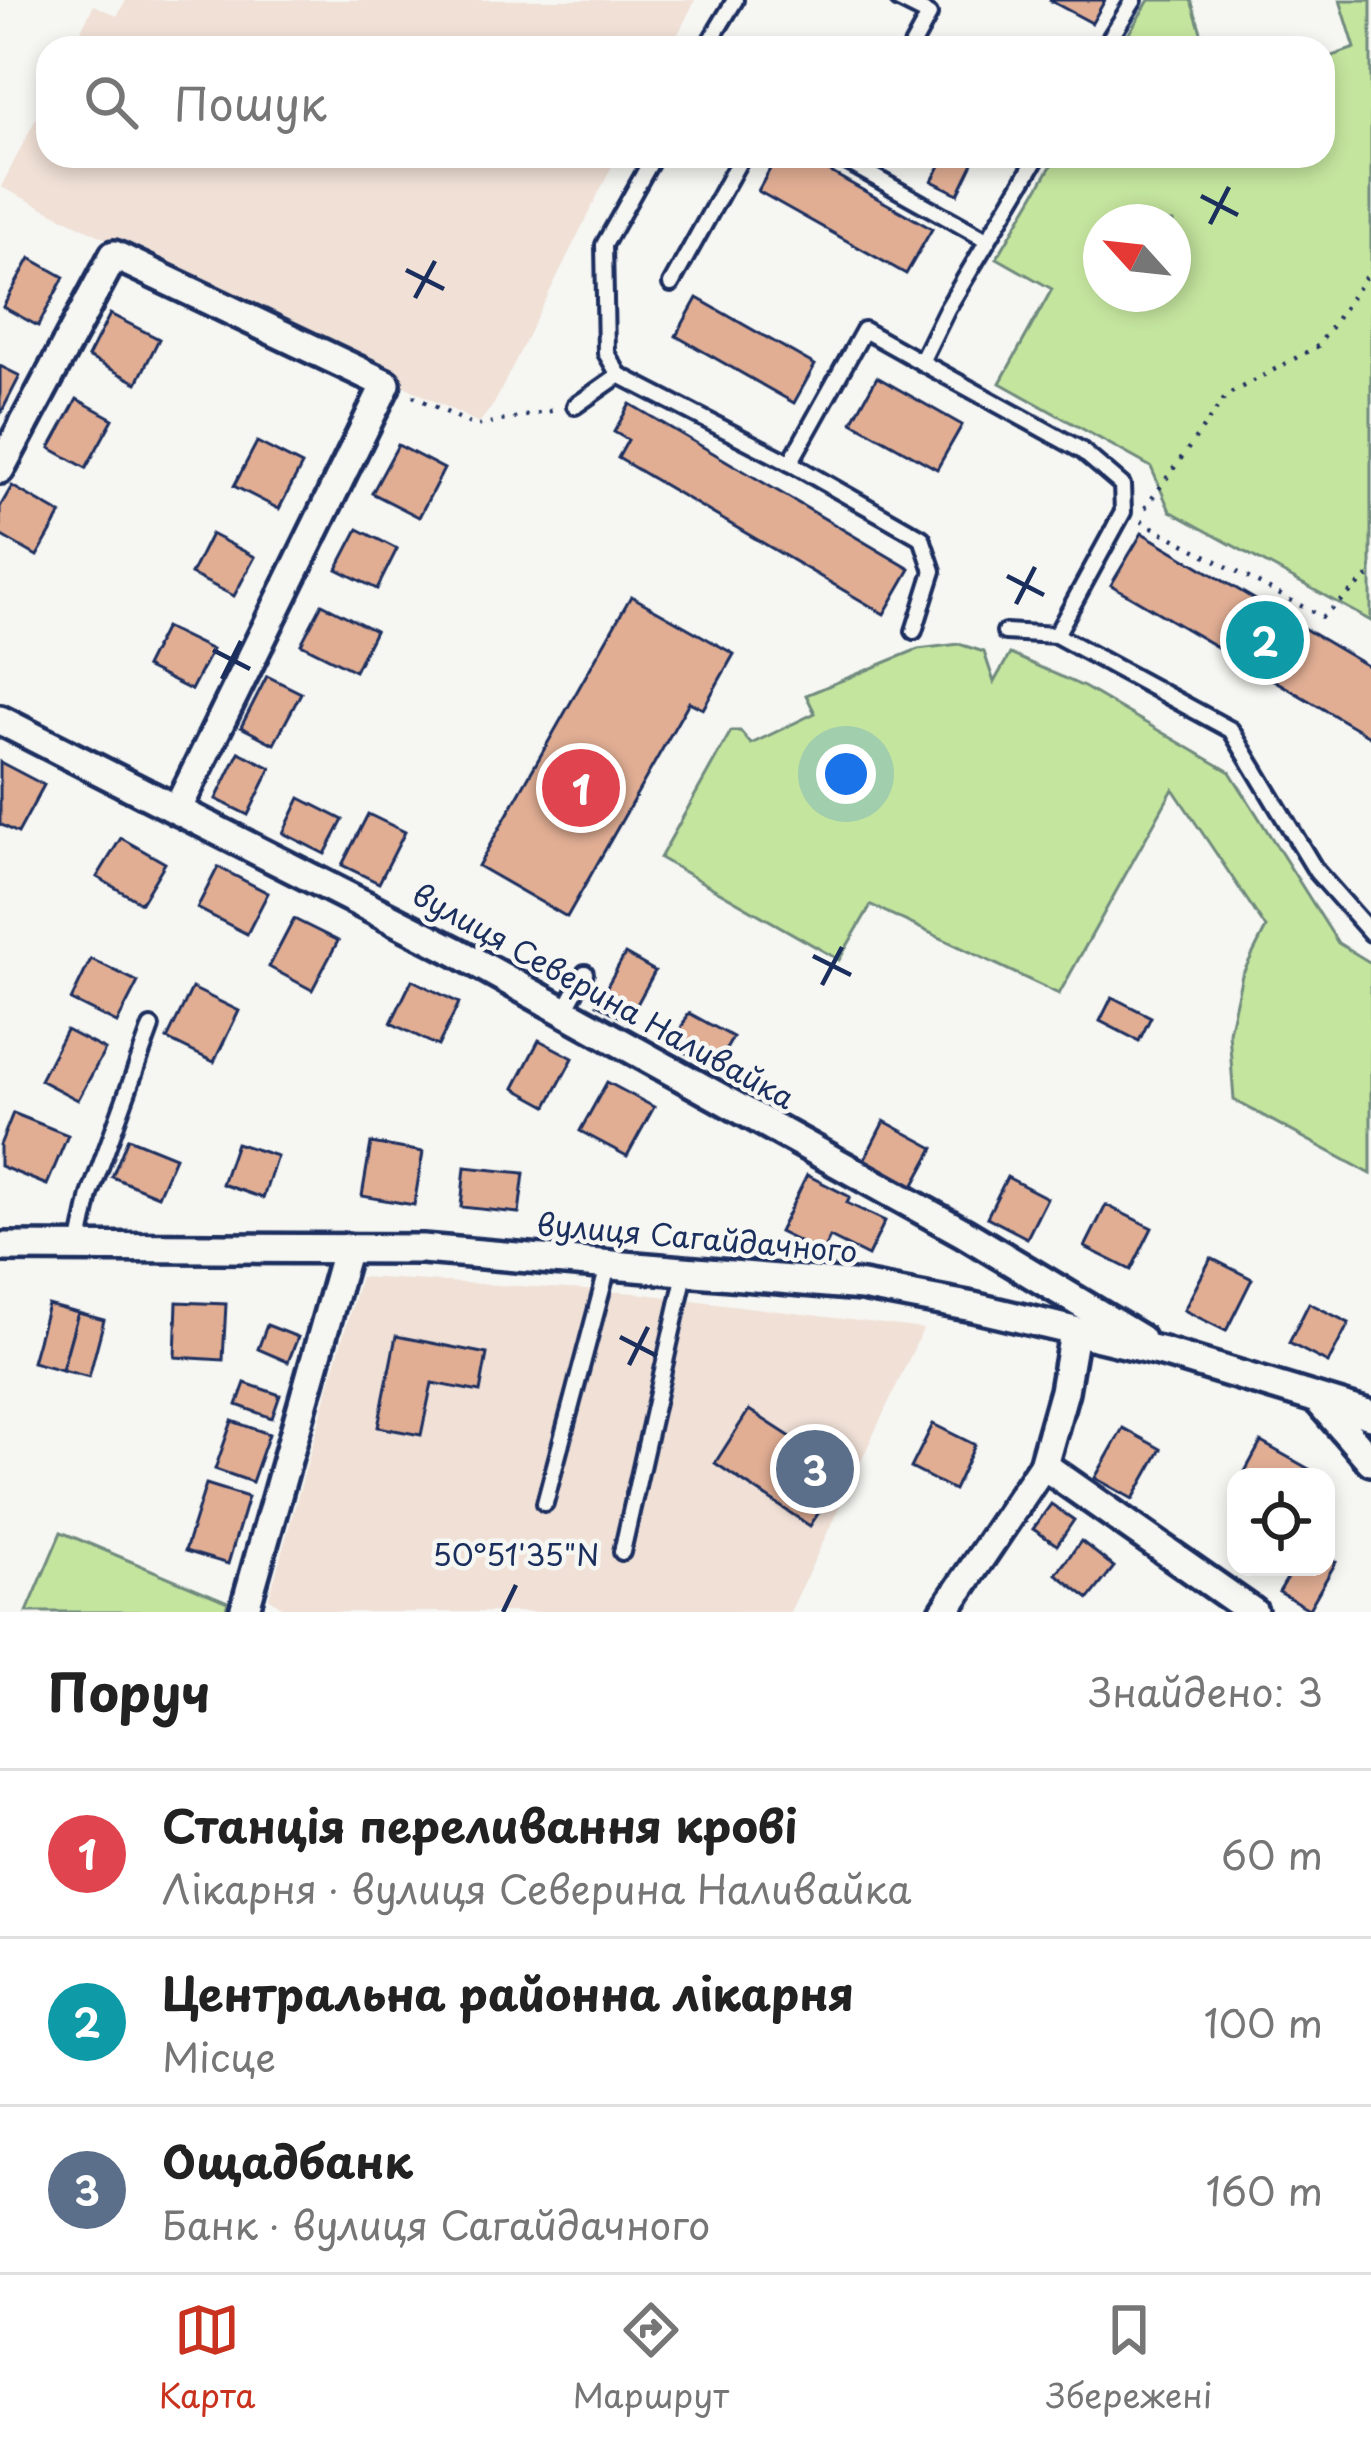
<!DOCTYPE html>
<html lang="uk">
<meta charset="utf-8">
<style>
:root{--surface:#fff;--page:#f2f2f2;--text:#222;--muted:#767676;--line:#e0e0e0;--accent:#c8321e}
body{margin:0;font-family:"Playpen Sans",sans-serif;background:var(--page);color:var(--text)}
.controls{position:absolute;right:36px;bottom:36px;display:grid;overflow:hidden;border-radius:24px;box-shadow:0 6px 18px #0003}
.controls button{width:108px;height:108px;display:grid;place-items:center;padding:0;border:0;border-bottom:3px solid var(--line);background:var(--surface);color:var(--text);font:60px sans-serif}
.compass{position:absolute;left:1083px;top:204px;width:108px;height:108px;border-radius:50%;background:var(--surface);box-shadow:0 6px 18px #0003;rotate:297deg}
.you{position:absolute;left:846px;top:774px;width:42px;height:42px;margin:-30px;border:9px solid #fff;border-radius:50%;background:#1a73e8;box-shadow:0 0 0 18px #1a73e833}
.badge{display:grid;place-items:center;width:78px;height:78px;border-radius:50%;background:var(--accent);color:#fff;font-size:39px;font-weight:700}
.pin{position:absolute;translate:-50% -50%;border:6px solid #fff;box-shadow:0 3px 12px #0006}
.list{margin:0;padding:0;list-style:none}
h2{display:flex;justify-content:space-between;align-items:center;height:156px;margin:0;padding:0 48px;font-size:51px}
h2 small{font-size:39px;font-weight:400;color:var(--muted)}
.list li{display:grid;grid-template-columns:78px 1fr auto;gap:36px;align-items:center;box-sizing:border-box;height:168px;padding:0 48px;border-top:3px solid var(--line)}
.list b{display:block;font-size:45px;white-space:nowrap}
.list p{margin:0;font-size:39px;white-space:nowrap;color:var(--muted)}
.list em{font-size:39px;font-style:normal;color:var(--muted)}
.icon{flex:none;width:66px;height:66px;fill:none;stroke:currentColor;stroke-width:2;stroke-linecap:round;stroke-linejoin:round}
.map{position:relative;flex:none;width:1371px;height:1612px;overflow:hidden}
.search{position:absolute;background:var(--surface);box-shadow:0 6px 18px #0003;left:36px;right:36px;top:36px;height:132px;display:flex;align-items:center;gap:30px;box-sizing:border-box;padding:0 42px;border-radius:36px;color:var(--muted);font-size:45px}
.sheet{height:660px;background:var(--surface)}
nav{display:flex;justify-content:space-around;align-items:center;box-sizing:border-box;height:168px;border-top:3px solid var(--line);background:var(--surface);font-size:33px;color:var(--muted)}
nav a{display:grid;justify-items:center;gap:6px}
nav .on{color:var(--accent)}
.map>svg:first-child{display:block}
</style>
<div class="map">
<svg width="1371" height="1612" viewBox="0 0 1371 1612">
<rect width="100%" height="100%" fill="#f6f6f2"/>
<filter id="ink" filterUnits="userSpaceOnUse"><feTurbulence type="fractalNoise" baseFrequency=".00833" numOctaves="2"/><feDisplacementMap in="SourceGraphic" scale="24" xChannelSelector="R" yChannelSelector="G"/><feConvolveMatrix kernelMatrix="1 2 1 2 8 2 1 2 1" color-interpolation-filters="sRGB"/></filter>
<g filter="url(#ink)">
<g fill="#f0e0d6">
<path d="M126,0H695L671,48H72L94,5L117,16Z"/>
<path d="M48,95V156H617L494,404L479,423L1,187Z"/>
<path d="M360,1277L636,1293L923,1329L790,1612H289L269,1598Z"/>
</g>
<g fill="#c4e59e" stroke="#708a7e" stroke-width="3" fill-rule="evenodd">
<path d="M1149,0H1191L1206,48H1120Z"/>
<path d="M1340,0H1371V621L1170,511L1151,467L1000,383L1052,289L997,258L1057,156H1323V59L1355,48ZM1101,222H1173V294H1101Z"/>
<path d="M959,644L984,652L994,682L1010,654L1084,687L1230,772L1338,943L1371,963V1174L1234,1100L1229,1032L1242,975L1266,928L1173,789L1059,994L871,905L839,960L660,858L731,731H740L751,744L815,713L806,695L918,649Z"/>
<path d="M61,1532L228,1602L225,1612H27Z"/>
</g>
<g fill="#e1ae94" stroke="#1b2f5e" stroke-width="3">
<path d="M1049,0H1105L1092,23Z"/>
<path d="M777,156H802L932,229L906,274L758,191Z"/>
<path d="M945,156L975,159L958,194L932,181Z"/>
<path d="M30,258L64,277L38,326L3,307Z"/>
<path d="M697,298L815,365L794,403L676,336Z"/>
<path d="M110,314L159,339L137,383L88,357Z"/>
<path d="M0,366L20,376L0,415Z"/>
<path d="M877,377L962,425L937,469L852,422Z"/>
<path d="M77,399L113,419L86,468L50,448Z"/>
<path d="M630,404L910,569L884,614L618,458L628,440L614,432Z"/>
<path d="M257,442L302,465L279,509L234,486Z"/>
<path d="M398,445L444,469L419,517L372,493Z"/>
<path d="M12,486L61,514L37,556L0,535V507Z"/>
<path d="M358,529L397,549L377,589L337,569Z"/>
<path d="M1142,533L1371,668V737L1111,585Z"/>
<path d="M211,534L255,557L234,596L191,574Z"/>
<path d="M631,596L734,654L703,709L689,702L567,917L478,866Z"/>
<path d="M322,604L375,631L355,671L301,644Z"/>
<path d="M165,627L212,650L191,690L145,667Z"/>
<path d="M267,676L301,693L274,744L241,727Z"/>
<path d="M239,752L271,768L248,815L216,799Z"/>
<path d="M0,762L44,785L18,833L0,824Z"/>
<path d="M300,798L343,820L325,854L283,833Z"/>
<path d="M368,814L405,832L379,883L342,865Z"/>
<path d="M121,838L165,863L141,903L97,877Z"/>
<path d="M218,867L268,893L247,934L197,908Z"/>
<path d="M294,919L338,941L312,990L269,967Z"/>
<path d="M625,954L655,971L628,1021L597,1004Z"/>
<path d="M91,959L138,982L117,1023L71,1000Z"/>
<path d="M412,980L459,1003L438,1046L391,1023Z"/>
<path d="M192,988L239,1011L214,1062L167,1039Z"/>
<path d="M1112,997L1151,1017L1139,1041L1100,1021Z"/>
<path d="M689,1013L733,1037L715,1069L672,1045Z"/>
<path d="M66,1030L105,1050L78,1100L40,1080Z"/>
<path d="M539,1040L573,1058L547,1106L514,1088Z"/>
<path d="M607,1082L654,1107L627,1156L580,1131Z"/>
<path d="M13,1113L68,1135L47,1185L0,1166V1145Z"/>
<path d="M884,1121L934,1148L911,1190L862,1164Z"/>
<path d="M128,1138L175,1157L158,1196L112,1177Z"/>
<path d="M236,1143L277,1156L263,1198L222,1184Z"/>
<path d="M371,1143L423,1152L414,1205L362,1196Z"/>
<path d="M465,1167L524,1173L519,1213L461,1207Z"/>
<path d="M807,1175L850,1197L847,1203L885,1221L868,1256L830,1237L822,1253L779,1232Z"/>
<path d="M1007,1177L1047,1198L1027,1238L987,1217Z"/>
<path d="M1106,1205L1152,1228L1131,1270L1085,1247Z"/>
<path d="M1211,1258L1252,1279L1226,1331L1184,1310Z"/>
<path d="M177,1302L226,1304L223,1360L175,1357Z"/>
<path d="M1309,1303L1349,1323L1328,1363L1289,1343Z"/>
<path d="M48,1305L78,1313L62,1370L32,1362Z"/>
<path d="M78,1313L104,1320L89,1377L62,1370Z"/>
<path d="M267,1325L298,1337L288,1362L258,1349Z"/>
<path d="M396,1336L487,1354L480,1392L432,1383L421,1435L378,1427Z"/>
<path d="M245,1383L280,1395L272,1418L237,1405Z"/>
<path d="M749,1410L845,1472L810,1526L715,1463Z"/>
<path d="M232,1421L269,1434L252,1482L215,1469Z"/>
<path d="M933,1424L975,1445L954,1490L911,1468Z"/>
<path d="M1123,1428L1161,1449L1133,1499L1095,1478Z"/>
<path d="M1261,1442L1318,1474L1316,1477H1242Z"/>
<path d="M206,1484L248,1497L228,1564L185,1551Z"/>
<path d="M1051,1504L1074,1520L1057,1545L1033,1529Z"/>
<path d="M1081,1541L1114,1567L1089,1599L1056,1574Z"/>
<path d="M1326,1556L1336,1562L1309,1609L1279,1592L1294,1567H1326Z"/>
</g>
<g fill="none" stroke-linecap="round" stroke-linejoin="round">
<defs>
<g id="lane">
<path d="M899,0L929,15L911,48"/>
<path d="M706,48L735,0"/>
<path d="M1104,48L1134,0"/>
<path d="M837,156L987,240"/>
<path d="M1038,156L947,309L921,362L1081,450L1122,485L1123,512L1056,635"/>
<path d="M671,284L742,156"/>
<path d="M619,375L606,353L604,245L654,156"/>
<path d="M575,406L619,375L790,463L922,538L933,571L914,631"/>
<path d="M790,463L864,330L921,362"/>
<path d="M1005,632L1056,635L1231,730L1316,871L1371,933"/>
<path d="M564,1012L585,973"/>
<path d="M79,1247L90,1195L151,1027"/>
<path d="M545,1503L609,1263"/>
<path d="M622,1552L686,1269"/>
</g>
<g id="street">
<path d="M0,469L114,255L386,384L177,810"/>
<path d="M0,720L457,952L964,1233L1140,1339"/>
<path d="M0,1247L422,1249L862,1286L973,1307L1163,1352L1371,1415"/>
<path d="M1074,1333L1064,1391L1043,1465L1253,1612"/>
<path d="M1319,1401L1371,1461"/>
<path d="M244,1612L347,1248"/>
<path d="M944,1612L1043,1465"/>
</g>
</defs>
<use href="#lane" stroke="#1b2f5e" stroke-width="22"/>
<use href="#street" stroke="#1b2f5e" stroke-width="36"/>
<g stroke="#1b2f5e" stroke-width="4.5" stroke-dasharray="3 9" stroke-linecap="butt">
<path d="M413,396L475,426L555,410"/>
<path d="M1145,508L1227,395L1318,346L1371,269"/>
<path d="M1141,521L1322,617L1371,574"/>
</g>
<use href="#lane" stroke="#f6f6f2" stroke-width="14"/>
<use href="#street" stroke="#f6f6f2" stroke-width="27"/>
</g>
</g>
<path fill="none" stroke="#1b2f5e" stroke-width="4.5" d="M1201,196L1238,215M1210,224L1229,187M406,270L444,289M415,298L435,261M1007,576L1044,595M1016,604L1035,567M213,650L250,669M222,679L241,641M813,956L851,975M822,985L842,947M620,1337L657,1356M629,1365L648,1327M503,1612L516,1585"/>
<g text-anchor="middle" stroke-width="9" stroke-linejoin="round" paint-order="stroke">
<g font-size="30" fill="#1b2f5e" stroke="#f6f6f2">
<text transform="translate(603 997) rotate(29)" y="10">вулиця Северина Наливайка</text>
<text transform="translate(697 1239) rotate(5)" y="10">вулиця Сагайдачного</text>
</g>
</g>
<g font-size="30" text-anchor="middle" fill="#1b2f5e" stroke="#f6f6f2" stroke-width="9" stroke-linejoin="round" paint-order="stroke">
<text x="516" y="1566">50°51'35"N</text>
</g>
</svg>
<div class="controls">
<button><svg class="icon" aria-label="locate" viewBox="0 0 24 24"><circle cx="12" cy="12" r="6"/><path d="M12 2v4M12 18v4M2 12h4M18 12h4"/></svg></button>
</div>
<svg class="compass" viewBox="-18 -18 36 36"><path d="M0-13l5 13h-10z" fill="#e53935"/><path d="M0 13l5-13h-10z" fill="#767676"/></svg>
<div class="you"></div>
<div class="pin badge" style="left:581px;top:788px;background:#e0444e">1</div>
<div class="pin badge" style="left:1265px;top:640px;background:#0f9aa8">2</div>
<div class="pin badge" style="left:815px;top:1469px;background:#5c6f8a">3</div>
<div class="search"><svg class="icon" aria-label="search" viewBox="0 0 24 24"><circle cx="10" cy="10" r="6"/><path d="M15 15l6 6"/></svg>Пошук</div>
</div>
<section class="sheet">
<h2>Поруч<small>Знайдено: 3</small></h2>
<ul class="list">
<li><span class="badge" style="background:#e0444e">1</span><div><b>Станція переливання крові</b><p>Лікарня · вулиця Северина Наливайка</p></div><em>60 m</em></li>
<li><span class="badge" style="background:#0f9aa8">2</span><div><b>Центральна районна лікарня</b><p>Місце</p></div><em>100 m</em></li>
<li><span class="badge" style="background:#5c6f8a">3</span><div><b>Ощадбанк</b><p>Банк · вулиця Сагайдачного</p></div><em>160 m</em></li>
</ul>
</section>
<nav>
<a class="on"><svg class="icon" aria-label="map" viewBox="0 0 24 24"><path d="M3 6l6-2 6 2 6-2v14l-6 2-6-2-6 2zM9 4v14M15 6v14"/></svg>Карта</a>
<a><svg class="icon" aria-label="directions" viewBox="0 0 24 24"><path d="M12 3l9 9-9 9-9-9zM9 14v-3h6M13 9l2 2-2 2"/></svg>Маршрут</a>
<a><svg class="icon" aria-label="saved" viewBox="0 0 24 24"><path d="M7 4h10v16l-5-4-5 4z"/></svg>Збережені</a>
</nav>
